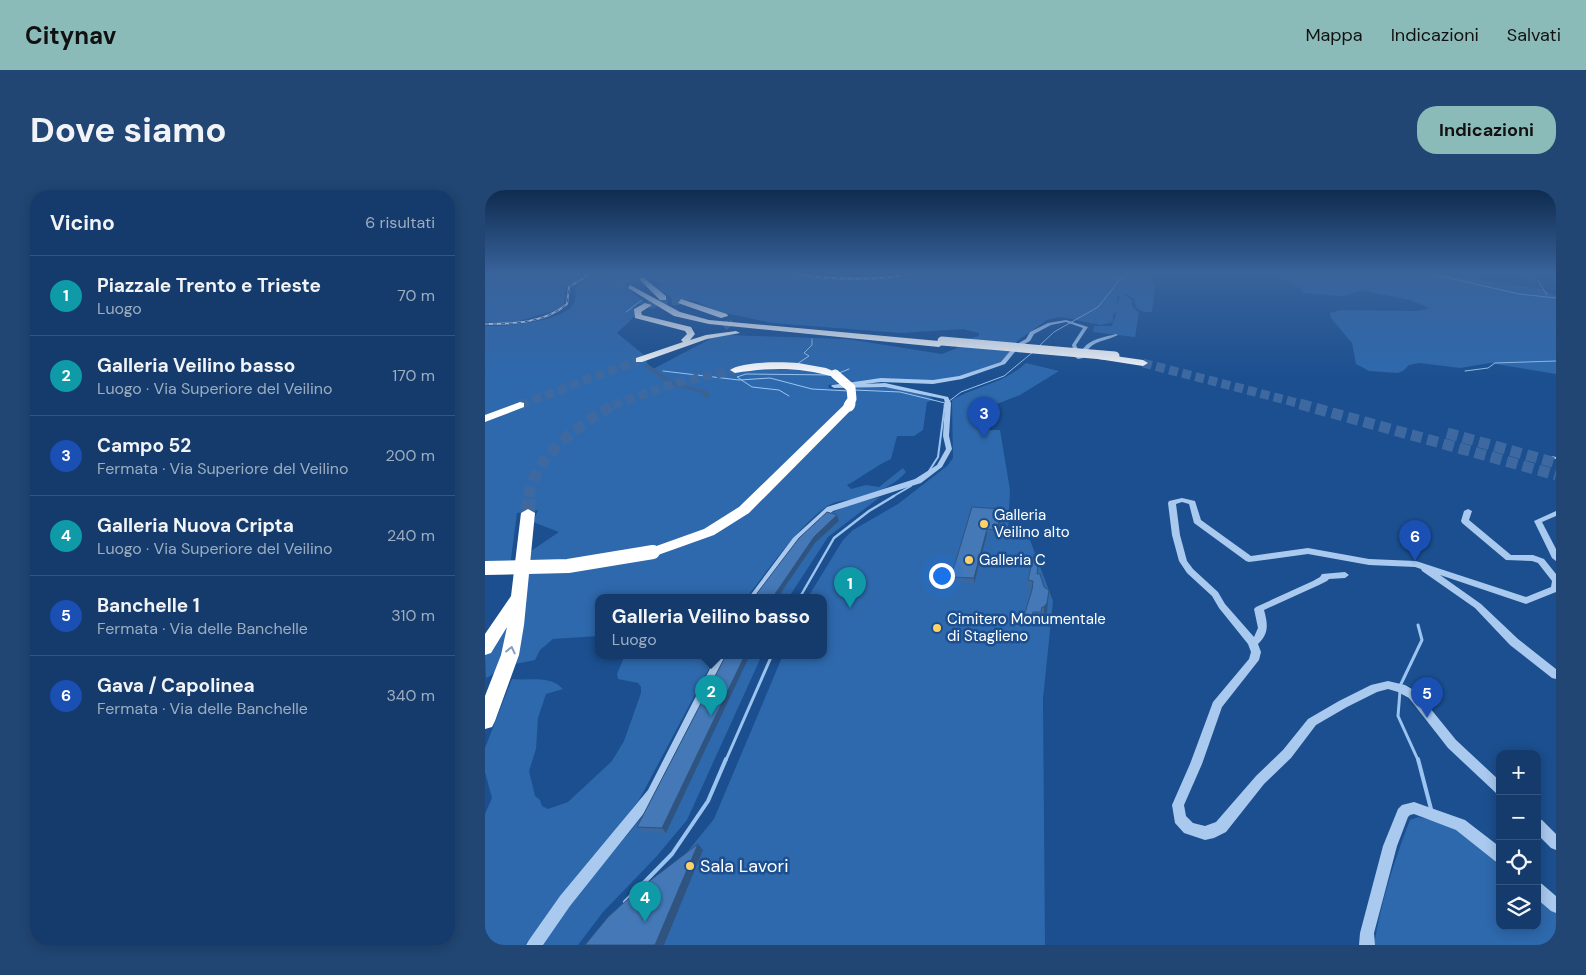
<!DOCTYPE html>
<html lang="it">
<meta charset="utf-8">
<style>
:root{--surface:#143b6b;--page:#214673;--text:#f1f3f6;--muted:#9dadc1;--line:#33557e;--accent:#8bbbb9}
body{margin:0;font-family:"DM Sans",sans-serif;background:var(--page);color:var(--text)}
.controls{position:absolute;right:15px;bottom:15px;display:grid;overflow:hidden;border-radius:10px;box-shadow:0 2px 12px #0003}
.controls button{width:45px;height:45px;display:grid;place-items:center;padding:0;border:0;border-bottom:1px solid var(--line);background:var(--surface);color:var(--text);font:25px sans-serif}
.you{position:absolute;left:456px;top:385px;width:18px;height:18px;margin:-12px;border:4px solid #fff;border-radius:50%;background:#1a73e8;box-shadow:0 0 0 8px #1a73e833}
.badge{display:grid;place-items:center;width:32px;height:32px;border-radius:50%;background:var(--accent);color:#fff;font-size:16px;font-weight:700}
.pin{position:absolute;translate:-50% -41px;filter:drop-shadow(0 1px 2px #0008)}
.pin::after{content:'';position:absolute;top:26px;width:18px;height:15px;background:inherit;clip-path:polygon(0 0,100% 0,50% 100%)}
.popup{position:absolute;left:110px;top:404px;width:232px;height:65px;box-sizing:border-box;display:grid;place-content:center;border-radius:10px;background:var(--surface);filter:drop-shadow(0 1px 4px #0005);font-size:16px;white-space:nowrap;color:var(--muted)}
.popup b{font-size:19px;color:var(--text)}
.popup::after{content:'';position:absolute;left:50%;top:100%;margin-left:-10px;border:10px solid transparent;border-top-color:var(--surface)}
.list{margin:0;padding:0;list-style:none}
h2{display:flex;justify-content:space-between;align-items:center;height:65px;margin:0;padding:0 20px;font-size:21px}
h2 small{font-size:16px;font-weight:400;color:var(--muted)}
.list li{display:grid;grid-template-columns:32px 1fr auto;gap:15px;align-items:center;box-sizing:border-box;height:80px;padding:0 20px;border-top:1px solid var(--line)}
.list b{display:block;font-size:19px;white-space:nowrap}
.list p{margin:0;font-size:16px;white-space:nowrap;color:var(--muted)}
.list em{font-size:16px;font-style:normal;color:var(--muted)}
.icon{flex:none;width:28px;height:28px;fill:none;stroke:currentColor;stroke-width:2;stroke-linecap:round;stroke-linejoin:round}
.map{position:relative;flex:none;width:1071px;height:755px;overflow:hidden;border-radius:20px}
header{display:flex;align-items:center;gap:30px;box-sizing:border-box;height:70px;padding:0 25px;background:var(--accent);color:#111}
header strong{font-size:24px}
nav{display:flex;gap:28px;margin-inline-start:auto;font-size:18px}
.intro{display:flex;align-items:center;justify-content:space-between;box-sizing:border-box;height:120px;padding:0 30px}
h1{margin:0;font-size:35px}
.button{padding:12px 22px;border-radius:20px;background:var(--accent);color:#111;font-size:18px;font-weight:700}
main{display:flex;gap:30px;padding:0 30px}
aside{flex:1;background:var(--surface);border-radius:20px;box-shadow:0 2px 12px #0003}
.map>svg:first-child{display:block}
</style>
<header>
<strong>Citynav</strong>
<nav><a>Mappa</a><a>Indicazioni</a><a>Salvati</a></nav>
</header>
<div class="intro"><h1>Dove siamo</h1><a class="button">Indicazioni</a></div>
<main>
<aside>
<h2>Vicino<small>6 risultati</small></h2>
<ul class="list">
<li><span class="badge" style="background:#0f9aa8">1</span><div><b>Piazzale Trento e Trieste</b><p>Luogo</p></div><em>70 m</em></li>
<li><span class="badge" style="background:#0f9aa8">2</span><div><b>Galleria Veilino basso</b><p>Luogo · Via Superiore del Veilino</p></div><em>170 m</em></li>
<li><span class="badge" style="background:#1a4fb4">3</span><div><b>Campo 52</b><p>Fermata · Via Superiore del Veilino</p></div><em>200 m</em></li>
<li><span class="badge" style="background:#0f9aa8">4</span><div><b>Galleria Nuova Cripta</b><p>Luogo · Via Superiore del Veilino</p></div><em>240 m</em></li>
<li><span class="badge" style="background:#1a4fb4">5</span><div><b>Banchelle 1</b><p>Fermata · Via delle Banchelle</p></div><em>310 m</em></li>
<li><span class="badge" style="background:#1a4fb4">6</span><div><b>Gava / Capolinea</b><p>Fermata · Via delle Banchelle</p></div><em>340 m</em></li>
</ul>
</aside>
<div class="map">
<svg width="1071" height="755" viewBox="0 0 1071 755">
<rect width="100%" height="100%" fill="#1b4f8f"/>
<g fill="#2e69ad" fill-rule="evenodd">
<path d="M0,83H97L98,87L81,97L79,114L75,119L31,132H0Z"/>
<path d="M107,83H296L336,89L383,90L417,88L440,83H663L670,99L667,122C660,122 656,122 651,117L649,109L641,104L632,107V115L635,106L640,105L647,110V116L654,123L650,147L608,142L609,136H627L632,120L628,125V132L616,135L576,127L562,130L532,151L517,172L471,187L451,191L388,189L343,195L344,198L349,199L398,196L444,206L449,210L442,212L438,240L429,246H412L406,269C389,277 377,287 362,295L366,299L381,295L394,297L418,278L421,282C414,291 397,300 386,305C372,312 355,307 341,317C314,336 283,380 262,407H114L113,446L68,449L55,460L50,470L30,474L43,363L74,342L48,332L53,320L32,323L25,376L0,372V231L43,212L33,213L0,226V136C19,137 74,132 87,116C91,111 91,103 90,97L108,86ZM161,88H165L175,96L170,97L193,112L197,110L211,111L231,121L287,133L416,143L478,139L494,143V146L479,150L472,158L457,164L362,149L242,145L227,148L168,179L162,173V168L155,171L150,169L159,165L132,143L148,128L151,119H147L153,114H162L138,95Z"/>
<path d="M792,83H946L1058,99L1071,106V184L1005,173L975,178L934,173L924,175L918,181L913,183L884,181L871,174L867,153L846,128L845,123L855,120L932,121L944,118L925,110L875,100L859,106L818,103L817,100Z"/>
<path d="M541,173L574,181L535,205L499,219L493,227L496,237L502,240H515L525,300L523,341L545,350L568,411L558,509L560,755H107L198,667L229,629L298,465H338V407H323L358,350L368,340L413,314L462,276L468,268L467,210C493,195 518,194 541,173Z"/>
<path d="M395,307L343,347L304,407H273L344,324L363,315Z"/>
<path d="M24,431C21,447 20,482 1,488L0,464Z"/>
<path d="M140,465H231L154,610L40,755H0V624L7,608L0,582V558L27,489C45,491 64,485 78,499L61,504L53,528L51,559L44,581L50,606L55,610L57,616L63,619L83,612L127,571L139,551L156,503V497L153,493L133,489L132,484Z"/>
<path d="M244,465H277L202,630L171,667L118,722L93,755H57L90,708L176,604Z"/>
<path d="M933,627C974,636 984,645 1015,672V736H1052V706L1071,721V755H889C896,712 909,671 925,630Z"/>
</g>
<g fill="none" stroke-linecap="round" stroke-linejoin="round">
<g stroke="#9cc4f0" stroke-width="1">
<path d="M942,83L1034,104L1071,108"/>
<path d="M1044,83L1050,89"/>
<path d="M1053,91L1062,105"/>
<path d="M141,122L157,110"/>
<path d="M554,156L569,142L613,117L640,83"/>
<path d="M312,174L324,166L319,163L327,155V149"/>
<path d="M178,181L254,190L285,188L327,199L364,201"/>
<path d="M980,181L1003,178L1010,173L1071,171"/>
<path d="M354,183L364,179"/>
<path d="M369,200L415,202L460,213"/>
<path d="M304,206L294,200L267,197L252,187L261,184L349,185"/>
<path d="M459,215L476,202L519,186L548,162"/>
</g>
<g stroke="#9cc4f0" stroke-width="2">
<path d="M1067,267L1071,268"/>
<path d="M444,281L453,267L460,214"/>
<path d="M407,307L426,296"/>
</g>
<path stroke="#9cc4f0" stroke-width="2.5" d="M315,407L349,348L384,321L409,306"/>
<g stroke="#9cc4f0" stroke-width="3">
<path d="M915,496L937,450L933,435"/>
<path d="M915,501L913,526L933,570"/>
<path d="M241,570L287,465"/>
</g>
<g stroke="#9cc4f0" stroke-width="4">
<path d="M933,569L946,619"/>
<path d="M140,712L187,664L223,611L241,569"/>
</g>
<path fill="#3c6290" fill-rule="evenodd" d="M160,175H164L191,193L222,201L225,207L220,208L217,203L187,195L160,177Z"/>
<g stroke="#3d69a0" stroke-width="8" stroke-dasharray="8 4" stroke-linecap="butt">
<path d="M124,83L145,97"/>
<path d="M150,83L157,89"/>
<path d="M163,115L179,111H196"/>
<path d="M239,137L244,133L241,129"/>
</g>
<g stroke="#3d69a0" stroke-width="9" stroke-dasharray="9 4.5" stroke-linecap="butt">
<path d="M658,173L820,215"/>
<path d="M35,215L154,170"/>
<path d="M128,215L190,193L250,180"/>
</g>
<g stroke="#3d69a0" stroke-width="11" stroke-dasharray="11 5.5" stroke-linecap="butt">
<path d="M815,214L1071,285"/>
<path d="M35,215L39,214"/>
<path d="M962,243L1071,273"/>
<path d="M44,307C49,265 97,232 131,214"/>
</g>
<path stroke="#3d69a0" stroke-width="14" stroke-dasharray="14 8" stroke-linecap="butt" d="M43,323L44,306"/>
<g fill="#a9c9ee" fill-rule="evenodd">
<path d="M581,130L603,137L591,155L595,164C602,149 616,148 631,144L633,145C617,153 607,149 598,168L593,169L590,167L587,155L598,138L581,132L566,135L549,144L545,151L534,157L520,174L477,189L448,194L396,192L380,194L400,193L463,207L466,213L464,246L467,259L457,277L436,293L348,321L314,352L273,407H264L308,348L342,317L430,289L452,275L461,259L458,246L460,213L459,209L400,197L349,198L346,196L347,195L396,188L448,190L474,186L516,172L530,155L541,149L545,142L563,133Z"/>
<path d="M697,308L710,311L716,330L766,366L823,358L884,369L931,371L1041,407L1066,397L1067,391L1053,373L1047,371L1021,370L977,333L976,331L979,321L983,319L987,321L984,330L1026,365H1048L1059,369L1071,384V402L1041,414L955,385L996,414L1033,449L1071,479V489L1067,488L1025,455L990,418L937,381L936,379L930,377L884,375L823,364L764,372L761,371L709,333L704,314L697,312L691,314L695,345L702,371L708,379L733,402L740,414L769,447L773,438L769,419L771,417L828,391L835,387L837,384L860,382L864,385L860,388L844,389L842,391L834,395L779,420C783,434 784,444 773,454L776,462L774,470L737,517L717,574L699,615L701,626L708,633L720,636L731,632L771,586L798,560L823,529L854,511L886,495L903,491L920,495L932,502L971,550L1015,591V605L1011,603L963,558L924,508L913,502L903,499L892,502L862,517L831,535L806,568L779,594L741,642L729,648L720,650L699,643L690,633L687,615L705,574L728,512L764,469L766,462L763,454L734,418L727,406L702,383L694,371L687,345L683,313L684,311Z"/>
<path d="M1071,321V326L1057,332L1071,359V371L1067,368L1049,331Z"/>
<path d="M232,465H242L171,608L85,716L58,755H41L44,750L75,706L163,600Z"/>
<path d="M929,612L980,630L1015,657V673L1010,671L971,640L929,624L925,625L923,627L912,656L889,743L890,755H874L875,743L898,656L913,619L917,615Z"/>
<path d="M1052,629L1057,630L1071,644V660L1066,658L1052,644Z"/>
<path d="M1052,692L1057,694L1071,706V723L1066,721L1052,709Z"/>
</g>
<g fill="#fff" fill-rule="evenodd">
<path d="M155,88H159L181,106V110H175L155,90Z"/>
<path d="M145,95L195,122L224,130L454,151L458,154L454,157L224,134L189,126L143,98Z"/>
<path d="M196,109L242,124L243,126L236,128L193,113Z"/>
<path d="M160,113L167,115L156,122L157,125L206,137L210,144L205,150L221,145L251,141L255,143L222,149L157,172H151V168L198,152L196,150L202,144L200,141L150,128L149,119Z"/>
<path d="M616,164L658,170L663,173L658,176L613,169V165Z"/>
<path d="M313,173L341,178L355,184L350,187C314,177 287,177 250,183L245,180C257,171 298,172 313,173Z"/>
<path d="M35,212L39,213V217L0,232V225Z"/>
<path d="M364,213L368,214V218L264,323L229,345L173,365H163L161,362L163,359L219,339L254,317L360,214Z"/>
<path d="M43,319L50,323L39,435L34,465L10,531L7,537L0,539V506L16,465L22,437L6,463L0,465V444L26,406L36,323Z"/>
</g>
<defs>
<g id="rail">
<path d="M303,83C346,90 388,92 431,83"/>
<path d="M0,134C28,134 60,133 82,114L84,97L102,86L103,83"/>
</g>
</defs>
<use href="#rail" stroke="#fff" stroke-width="2"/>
<use href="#rail" stroke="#1b4f8f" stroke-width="1" stroke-dasharray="4" stroke-linecap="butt"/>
<g stroke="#fff" stroke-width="9">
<path d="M457,151L630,166"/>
<path d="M350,184L366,198L367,209L364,215"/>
</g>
<path stroke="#fff" stroke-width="11" d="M364,216L365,214"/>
<path stroke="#fff" stroke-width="14" d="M0,378L83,376L168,362"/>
</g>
<g fill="#3a679d">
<path d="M487,317L517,324L512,345L502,344L489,394L466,392V387Z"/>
<path d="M554,365L553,384L563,408L562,422L559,426L556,425L555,430H548L546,435L539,434V426L547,399H543V390Z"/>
<path d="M241,465L181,643L157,642L152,637Z"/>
</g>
<g fill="#305480">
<path d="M516,319L517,324L512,345V340Z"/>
<path d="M352,325L354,331L330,353L293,407H288L329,347Z"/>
<path d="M502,339V344L489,394V388Z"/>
<path d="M564,400L562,422L559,426V417Z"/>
<path d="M260,465H265L181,643L177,638Z"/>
<path d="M213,654L218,660L179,755H170Z"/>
</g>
<g fill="#4478b7" stroke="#305480">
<path d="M487,317L516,319L512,340L502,339L489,388L466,387Z"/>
<path d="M342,322L352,325L329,347L288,407H270L273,402L314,348Z"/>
<path d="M549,364L554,365L552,384H555L559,397L564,400L562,413L559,417H557L556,422H548L547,427L539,426L547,400L548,391L543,390Z"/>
<path d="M241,465H260L177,638L152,637Z"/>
<path d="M213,654L170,755H100L123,727L154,699Z"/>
</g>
<defs><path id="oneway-chevron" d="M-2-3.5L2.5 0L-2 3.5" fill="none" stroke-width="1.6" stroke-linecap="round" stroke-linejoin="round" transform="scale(1.25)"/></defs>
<use stroke="#829ec1" href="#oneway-chevron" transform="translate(26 460) rotate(-77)"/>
<linearGradient id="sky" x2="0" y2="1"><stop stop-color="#0f2b4f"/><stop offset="0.44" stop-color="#39639b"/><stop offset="1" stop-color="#39639b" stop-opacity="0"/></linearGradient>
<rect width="1071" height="189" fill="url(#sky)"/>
<g fill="#ffd166" stroke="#1b4f8f" stroke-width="2">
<circle cx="499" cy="334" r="5"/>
<circle cx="484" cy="370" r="5"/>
<circle cx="452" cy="438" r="5"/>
<circle cx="205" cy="676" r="5"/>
</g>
<g text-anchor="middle" stroke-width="5" stroke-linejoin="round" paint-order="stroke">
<g font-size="15" fill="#fff" stroke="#1b4f8f" text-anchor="start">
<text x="509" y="330">Galleria<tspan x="509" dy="17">Veilino alto</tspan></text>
<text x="494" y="375">Galleria C</text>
<text x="462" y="434">Cimitero Monumentale<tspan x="462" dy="17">di Staglieno</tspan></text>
</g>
<g font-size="18" fill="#fff" stroke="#1b4f8f" text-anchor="start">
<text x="215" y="682">Sala Lavori</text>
</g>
</g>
</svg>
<div class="controls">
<button>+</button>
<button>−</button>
<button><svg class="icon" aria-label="locate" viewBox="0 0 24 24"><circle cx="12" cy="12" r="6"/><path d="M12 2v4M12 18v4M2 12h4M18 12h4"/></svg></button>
<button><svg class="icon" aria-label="layers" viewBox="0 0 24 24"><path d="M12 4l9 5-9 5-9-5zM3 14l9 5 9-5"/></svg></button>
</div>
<div class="you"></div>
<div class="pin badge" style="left:365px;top:418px;background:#0f9aa8">1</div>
<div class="pin badge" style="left:226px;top:526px;background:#0f9aa8">2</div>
<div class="popup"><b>Galleria Veilino basso</b>Luogo</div>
<div class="pin badge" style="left:499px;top:248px;background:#1a4fb4">3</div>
<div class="pin badge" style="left:160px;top:732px;background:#0f9aa8">4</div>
<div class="pin badge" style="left:942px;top:528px;background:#1a4fb4">5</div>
<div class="pin badge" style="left:930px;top:371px;background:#1a4fb4">6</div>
</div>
</main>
